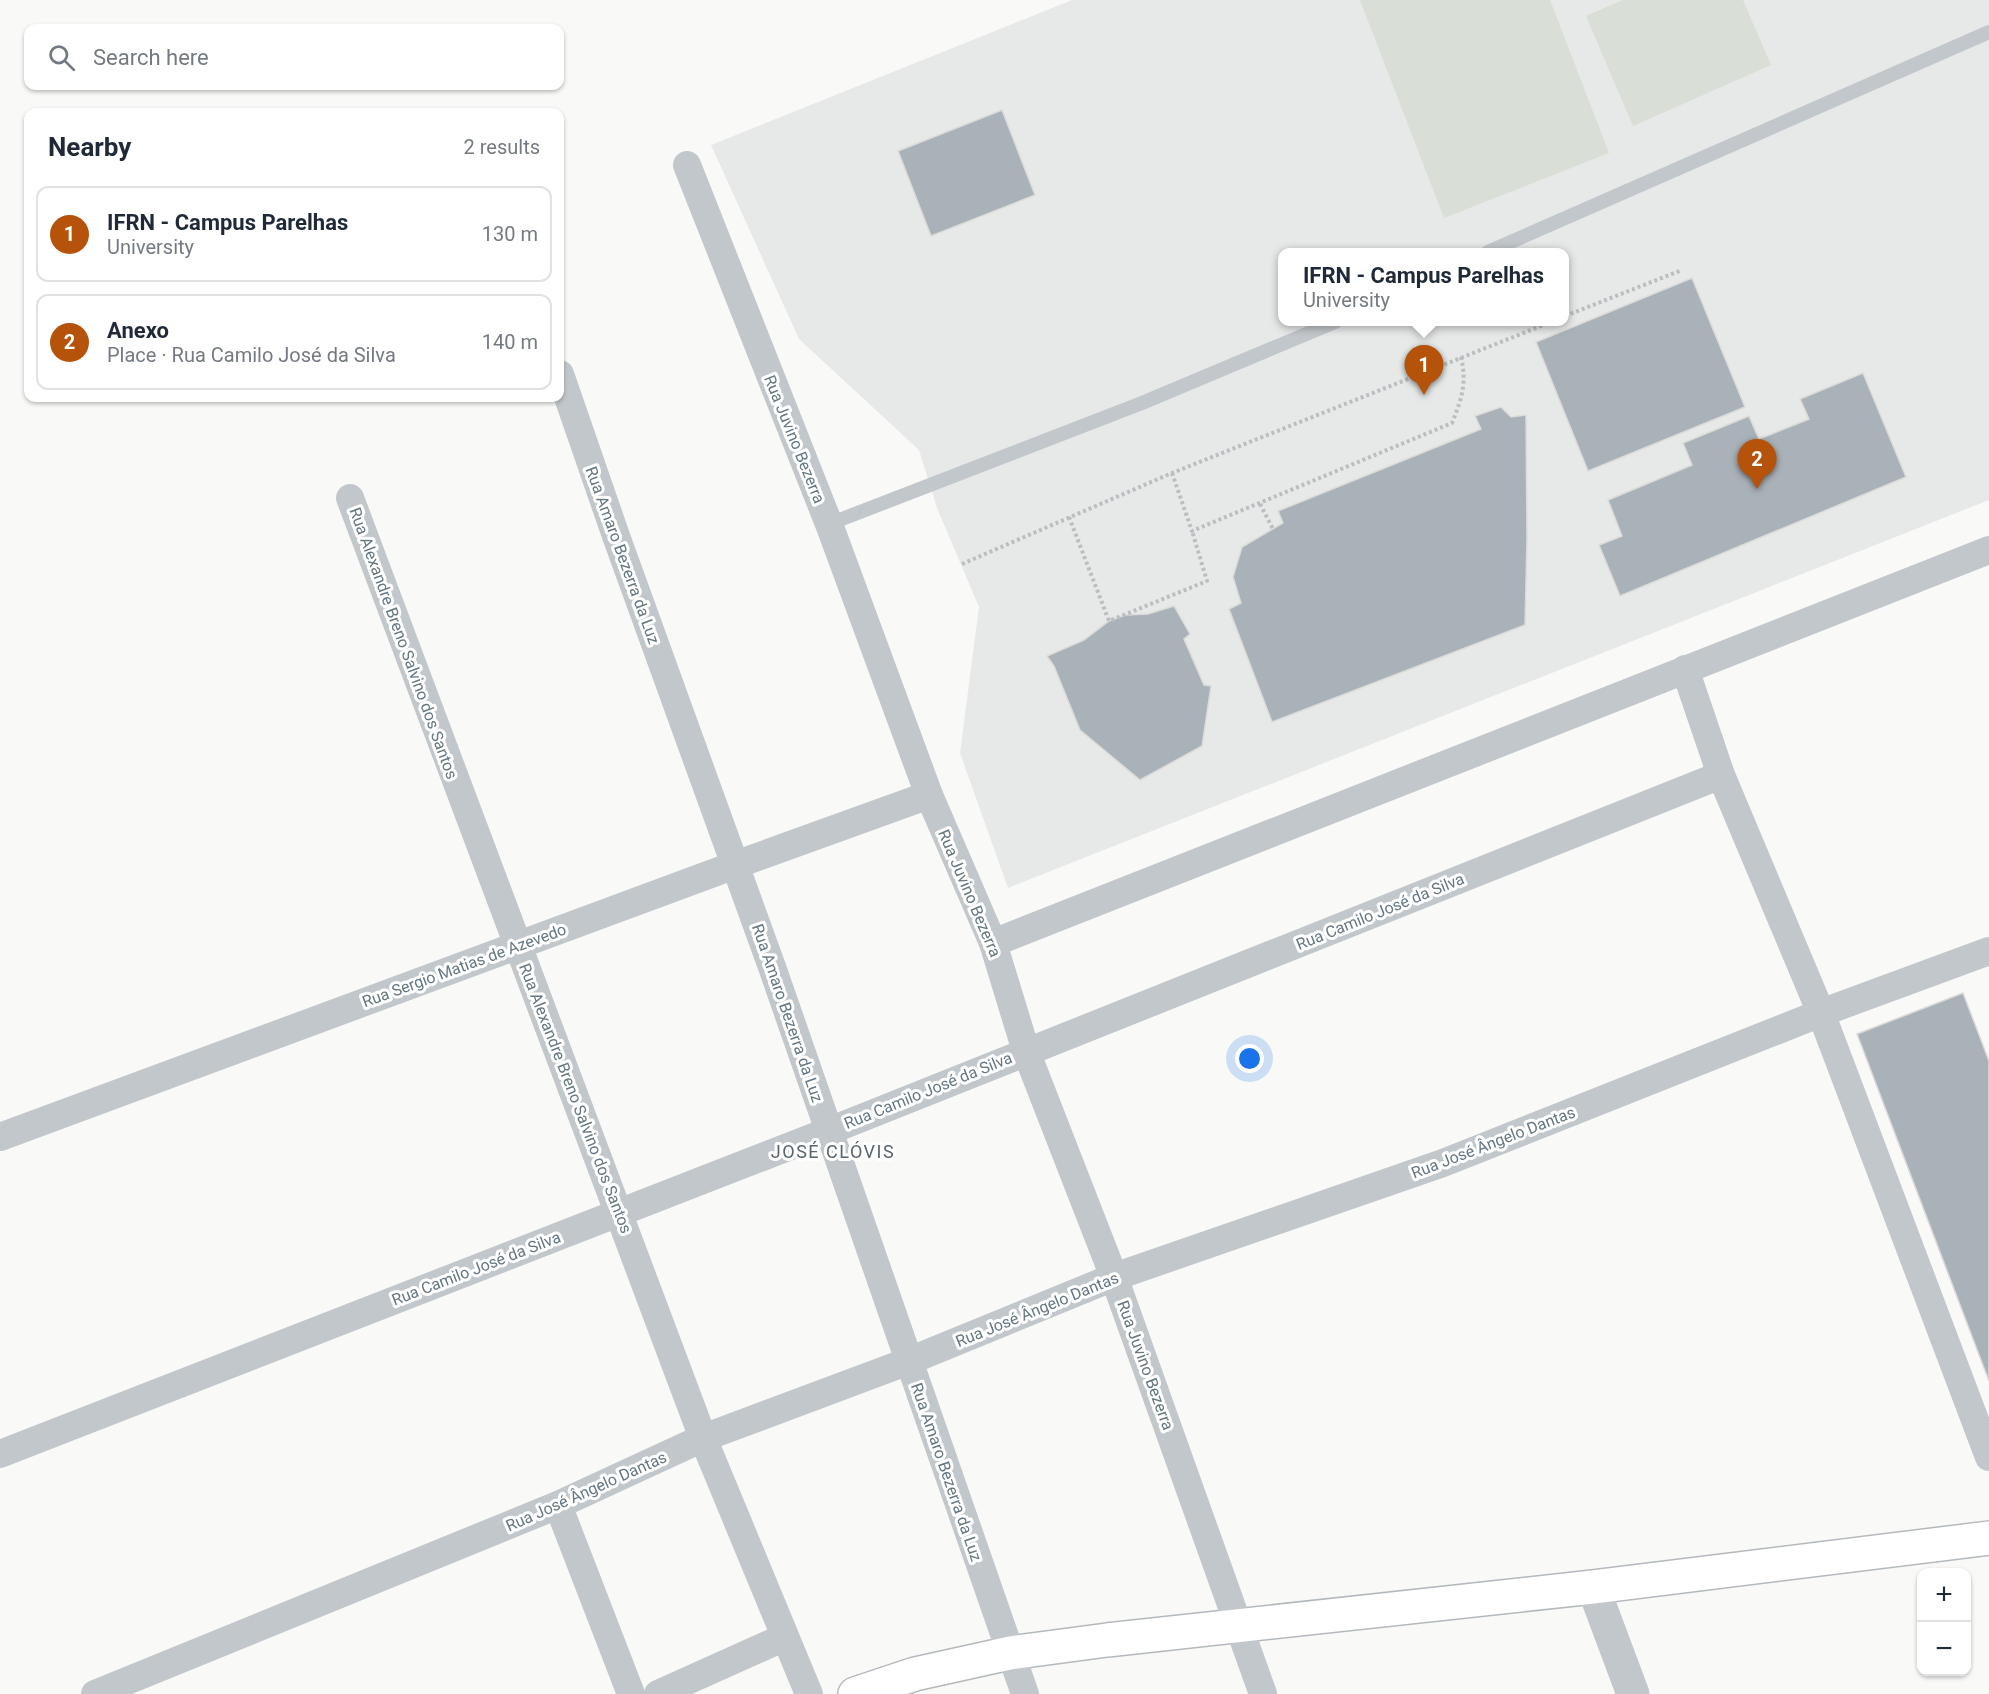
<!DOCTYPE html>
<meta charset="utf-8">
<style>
:root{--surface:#fff;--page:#f6f6f7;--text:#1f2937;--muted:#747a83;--line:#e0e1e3;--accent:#b45309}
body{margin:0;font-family:Roboto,sans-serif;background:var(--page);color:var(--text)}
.controls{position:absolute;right:18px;bottom:18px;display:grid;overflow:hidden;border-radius:12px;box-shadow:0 2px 4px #0004}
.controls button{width:54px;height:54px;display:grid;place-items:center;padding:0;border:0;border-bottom:2px solid var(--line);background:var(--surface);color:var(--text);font:30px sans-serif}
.you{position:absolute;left:1250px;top:1059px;width:21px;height:21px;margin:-15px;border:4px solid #fff;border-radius:50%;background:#1a73e8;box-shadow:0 0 0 9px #1a73e833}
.badge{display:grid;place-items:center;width:39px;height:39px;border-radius:50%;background:var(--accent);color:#fff;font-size:20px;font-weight:700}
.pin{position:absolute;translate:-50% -50px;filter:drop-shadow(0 2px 3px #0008)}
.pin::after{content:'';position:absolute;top:32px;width:21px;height:18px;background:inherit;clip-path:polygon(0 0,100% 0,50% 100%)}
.popup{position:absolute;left:1278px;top:248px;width:291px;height:78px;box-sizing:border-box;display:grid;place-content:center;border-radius:12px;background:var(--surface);filter:drop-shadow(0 2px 4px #0005);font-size:20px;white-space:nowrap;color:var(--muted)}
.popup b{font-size:22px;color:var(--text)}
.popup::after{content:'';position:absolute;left:50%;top:100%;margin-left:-12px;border:12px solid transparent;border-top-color:var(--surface)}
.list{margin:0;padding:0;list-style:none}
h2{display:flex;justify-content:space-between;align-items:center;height:78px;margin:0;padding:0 24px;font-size:26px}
h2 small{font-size:20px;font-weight:400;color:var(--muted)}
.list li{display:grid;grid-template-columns:39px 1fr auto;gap:18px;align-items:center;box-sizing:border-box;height:96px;margin:0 12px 12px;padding:0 12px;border:2px solid var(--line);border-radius:12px}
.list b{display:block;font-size:22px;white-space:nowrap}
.list p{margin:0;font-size:20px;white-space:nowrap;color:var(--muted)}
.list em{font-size:20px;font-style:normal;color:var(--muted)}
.icon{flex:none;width:33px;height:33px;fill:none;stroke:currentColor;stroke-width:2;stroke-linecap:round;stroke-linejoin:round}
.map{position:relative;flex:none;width:1989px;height:1694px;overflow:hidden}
.search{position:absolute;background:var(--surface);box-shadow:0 2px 4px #0004;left:24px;top:24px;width:540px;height:66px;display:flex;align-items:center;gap:15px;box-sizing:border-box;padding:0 21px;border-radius:12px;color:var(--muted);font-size:22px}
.panel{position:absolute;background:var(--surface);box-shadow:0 2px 4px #0004;left:24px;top:108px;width:540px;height:294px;border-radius:12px}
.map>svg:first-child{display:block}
</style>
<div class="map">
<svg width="1989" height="1694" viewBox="0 0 1989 1694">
<rect width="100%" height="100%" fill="#f9f9f7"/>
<path fill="#e7e8e8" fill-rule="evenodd" d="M1072,0H1989V500L1008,888L960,753L979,607L937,508L919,450L799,339L711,145ZM1283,252H1565V322H1283Z"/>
<g fill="#d9ded6">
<path d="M1360,0H1550L1609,153L1444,218Z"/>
<path d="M1623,0H1743L1771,65L1633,126L1586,16Z"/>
</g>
<g fill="#a9b2b8" stroke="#dbdbd9" stroke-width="1.5">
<path d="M1002,110L1035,195L931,236L898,151Z"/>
<path d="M1692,278L1745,407L1588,471L1536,342Z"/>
<path d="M1863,373L1906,477L1620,596L1599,545L1622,536L1608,500L1692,465L1683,443L1749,416L1759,439L1809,419L1800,399Z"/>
<path d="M1501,407L1511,417L1526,415L1527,538L1525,625L1272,722L1229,609L1241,603L1233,577L1242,547L1283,523L1278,511L1481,429L1475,416Z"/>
<path d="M1174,606L1190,634L1184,639L1204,685L1211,686L1202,746L1140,780L1080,730L1054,666L1047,656L1084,640L1109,621L1125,615L1148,614Z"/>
<path d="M1963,993L1989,1061V1381L1857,1034Z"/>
</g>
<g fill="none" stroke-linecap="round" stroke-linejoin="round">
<defs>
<path id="primary" d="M855,1694L915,1674L1010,1653L1107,1640L1593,1587L1989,1538"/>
</defs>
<use href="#primary" stroke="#b4b9bd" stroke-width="36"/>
<g stroke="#babec1" stroke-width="4" stroke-dasharray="3 3" stroke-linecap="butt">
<path d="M1565,316L1682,270"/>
<path d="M1172,473L1192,531L1452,423C1462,398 1467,383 1461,357"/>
<path d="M1260,504L1273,529"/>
<path d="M1069,517L1109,621L1207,581L1192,531"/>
<path d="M962,564L1172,473L1551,322"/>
</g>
<g stroke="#c2c7cb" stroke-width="14">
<path d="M1488,252L1989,32"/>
<path d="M829,524L1142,403L1335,322"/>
</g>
<g stroke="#c2c7cb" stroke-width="28">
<path d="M687,165L829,524L929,795L993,943L1026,1051L1114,1277L1263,1694"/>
<path d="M560,374L616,536L772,967L1025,1694"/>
<path d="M350,498L703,1438L809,1694"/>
<path d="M1685,669L1721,775L1821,1013L1989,1457"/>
<path d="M993,943L1989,550"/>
<path d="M0,1137L735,865L929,795"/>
<path d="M0,1454L829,1131L1721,775"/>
<path d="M558,1505L631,1694"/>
<path d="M95,1694L558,1505L703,1438L909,1361L1114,1277L1443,1163L1821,1013L1989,951"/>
<path d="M658,1694L785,1637"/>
</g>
<path stroke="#c2c7cb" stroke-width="33" d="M1593,1587L1633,1694"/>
<use href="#primary" stroke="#fff" stroke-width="33"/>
</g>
<g text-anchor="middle" stroke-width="6" stroke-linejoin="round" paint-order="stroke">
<g font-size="16" fill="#647682" stroke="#fff">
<text transform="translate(795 439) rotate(68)" y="6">Rua Juvino Bezerra</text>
<text transform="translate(623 555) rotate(70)" y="6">Rua Amaro Bezerra da Luz</text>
<text transform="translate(404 643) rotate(70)" y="6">Rua Alexandre Breno Salvino dos Santos</text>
<text transform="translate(970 893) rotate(67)" y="6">Rua Juvino Bezerra</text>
<text transform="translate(1380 911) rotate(-22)" y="6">Rua Camilo José da Silva</text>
<text transform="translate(464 965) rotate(-20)" y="6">Rua Sergio Matias de Azevedo</text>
<text transform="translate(788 1013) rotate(71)" y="6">Rua Amaro Bezerra da Luz</text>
<text transform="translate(928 1090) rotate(-22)" y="6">Rua Camilo José da Silva</text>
<text transform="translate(576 1098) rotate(69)" y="6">Rua Alexandre Breno Salvino dos Santos</text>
<text transform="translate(1493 1142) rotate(-21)" y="6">Rua José Ângelo Dantas</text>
<text transform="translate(476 1268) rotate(-21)" y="6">Rua Camilo José da Silva</text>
<text transform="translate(1037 1309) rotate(-22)" y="6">Rua José Ângelo Dantas</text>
<text transform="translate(1146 1365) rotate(70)" y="6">Rua Juvino Bezerra</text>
<text transform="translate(947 1472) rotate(71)" y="6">Rua Amaro Bezerra da Luz</text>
<text transform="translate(586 1491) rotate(-24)" y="6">Rua José Ângelo Dantas</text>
</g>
<g font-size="18" letter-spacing="1.5" fill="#56646d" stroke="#fff">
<text x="833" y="1158">JOSÉ CLÓVIS</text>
</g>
</g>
</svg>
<div class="controls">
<button>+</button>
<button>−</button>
</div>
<div class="you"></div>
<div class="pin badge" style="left:1424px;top:395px">1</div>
<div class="popup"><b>IFRN - Campus Parelhas</b>University</div>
<div class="pin badge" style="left:1757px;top:489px">2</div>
<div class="search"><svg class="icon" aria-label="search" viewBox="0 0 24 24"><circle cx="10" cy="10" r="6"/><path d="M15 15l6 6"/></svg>Search here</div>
<section class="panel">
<h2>Nearby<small>2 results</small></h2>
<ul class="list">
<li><span class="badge">1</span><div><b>IFRN - Campus Parelhas</b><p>University</p></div><em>130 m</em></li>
<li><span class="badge">2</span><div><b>Anexo</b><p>Place · Rua Camilo José da Silva</p></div><em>140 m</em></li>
</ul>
</section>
</div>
